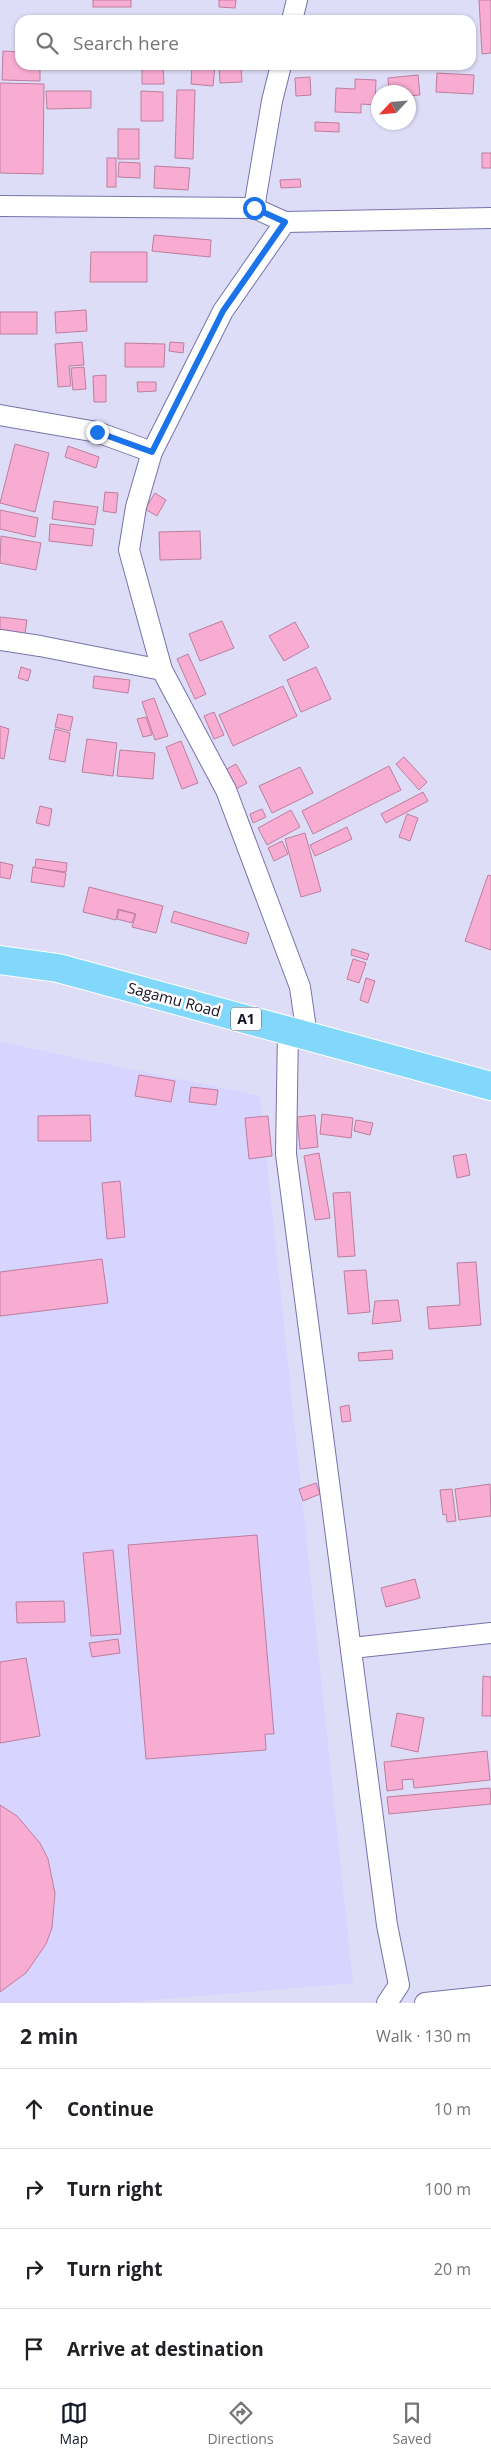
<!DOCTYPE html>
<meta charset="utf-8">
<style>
:root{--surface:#fff;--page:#f2f2f2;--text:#202124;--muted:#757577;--line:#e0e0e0;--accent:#111827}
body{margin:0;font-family:"Open Sans",sans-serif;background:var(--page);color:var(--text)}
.compass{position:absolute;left:371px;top:85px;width:45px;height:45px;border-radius:50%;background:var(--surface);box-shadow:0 1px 4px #0004;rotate:244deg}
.stop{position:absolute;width:15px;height:15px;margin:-11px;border:4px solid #1a73e8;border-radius:50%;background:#fff}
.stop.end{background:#1a73e8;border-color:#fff;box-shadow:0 1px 5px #0008}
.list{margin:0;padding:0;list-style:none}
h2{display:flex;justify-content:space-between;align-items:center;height:65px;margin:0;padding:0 20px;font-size:21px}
h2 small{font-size:16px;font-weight:400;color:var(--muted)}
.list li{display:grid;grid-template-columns:32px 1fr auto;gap:15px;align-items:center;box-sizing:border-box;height:80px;padding:0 20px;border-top:1px solid var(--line)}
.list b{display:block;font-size:19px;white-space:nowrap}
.list em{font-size:16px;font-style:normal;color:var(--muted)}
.icon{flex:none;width:28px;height:28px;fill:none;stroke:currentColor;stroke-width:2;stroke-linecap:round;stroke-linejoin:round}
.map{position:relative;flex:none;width:491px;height:2003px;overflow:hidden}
.search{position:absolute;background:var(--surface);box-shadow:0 1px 4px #0004;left:15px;right:15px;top:15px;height:55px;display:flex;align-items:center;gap:12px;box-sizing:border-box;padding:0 18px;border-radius:15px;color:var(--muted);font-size:19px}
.sheet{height:385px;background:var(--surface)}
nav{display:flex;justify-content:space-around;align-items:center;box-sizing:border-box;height:70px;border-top:1px solid var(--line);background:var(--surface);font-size:14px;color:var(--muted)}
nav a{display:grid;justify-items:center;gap:2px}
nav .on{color:var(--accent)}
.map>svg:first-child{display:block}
</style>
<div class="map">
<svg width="491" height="2003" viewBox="0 0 491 2003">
<rect width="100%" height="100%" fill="#deddf7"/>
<path fill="#d7d4ff" d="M0,1042L260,1096L353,1983L118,2003H0Z"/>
<g fill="#f8acd2" stroke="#bd7e9e">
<rect x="93" y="0" width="38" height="7"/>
<path d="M219,0H236L235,8L219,7Z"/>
<path d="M479,0H491V53L482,54Z"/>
<path d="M3,51L20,52V65H40V81L2,80Z"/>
<path d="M142,65H163L164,84H142Z"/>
<path d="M192,65H215L213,86L191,84Z"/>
<path d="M219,65H241L242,82L220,83Z"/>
<path d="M437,73L474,75L473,94L436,92Z"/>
<path d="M418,75L420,95L408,96V92H389L388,78Z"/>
<path d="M310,77L311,95L296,96L295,78Z"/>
<path d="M355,79L376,80L375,105L361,104V113L335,112L336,88L355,89Z"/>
<path d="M0,83L44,84L43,174L0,173Z"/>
<path d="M177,90H195L193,159L175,158Z"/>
<path d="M46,91H91V108L47,109Z"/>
<path d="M141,91L163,92V121H141Z"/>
<path d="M315,122L339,123V132L315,131Z"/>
<rect x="118" y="129" width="21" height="30"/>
<rect x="482" y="153" width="9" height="15"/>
<rect x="107" y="158" width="9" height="29"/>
<path d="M119,162L140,163V178L118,177Z"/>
<path d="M155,166L190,168L188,190L154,188Z"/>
<path d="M300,179L301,187L281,188L280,180Z"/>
<path d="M154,235L211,240L210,257L152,251Z"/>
<path d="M91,252H147V282H90Z"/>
<path d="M86,310L87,331L56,333L55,312Z"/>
<rect x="0" y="312" width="37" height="22"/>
<path d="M82,342L84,365L69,366L71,386L58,387L55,344Z"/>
<path d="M170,342L184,343L183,353L169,351Z"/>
<path d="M125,343L165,344L164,367H125Z"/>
<path d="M84,367L86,389L73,390L71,368Z"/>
<path d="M106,375V402H94L93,376Z"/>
<path d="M137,382H156V391L138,392Z"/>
<path d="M15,444L49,453L35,512L0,503Z"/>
<path d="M68,446L99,457L96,468L65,457Z"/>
<path d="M105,492L118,493L116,513L103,511Z"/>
<path d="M155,493L166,500L157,516L145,509Z"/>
<path d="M54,501L98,507L95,525L52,519Z"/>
<path d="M0,510L38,518L35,537L0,529Z"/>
<path d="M50,524L94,529L92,546L49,541Z"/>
<path d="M200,531L201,559L160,560L159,532Z"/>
<path d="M1,536L41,543L36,570L0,563Z"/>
<path d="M0,617L27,620L25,634L0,636Z"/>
<path d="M222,621L234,648L200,661L189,634Z"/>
<path d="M295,622L309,647L284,661L269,636Z"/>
<path d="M188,654L206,694L195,699L177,659Z"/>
<path d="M21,667L31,670L28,681L18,678Z"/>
<path d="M316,667L331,699L301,712L287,680Z"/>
<path d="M94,676L130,680L128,693L93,688Z"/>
<path d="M283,686L297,716L233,746L219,715Z"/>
<path d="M154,698L168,736L155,740L142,702Z"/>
<path d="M214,712L224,735L214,739L204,716Z"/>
<path d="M58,714L73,717L70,731L55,727Z"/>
<path d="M146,717L152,735L143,737L137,719Z"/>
<path d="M0,726L9,729L4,759L0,758Z"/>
<path d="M55,729L70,733L65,762L49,759Z"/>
<path d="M87,739L117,743L113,776L82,772Z"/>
<path d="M181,741L198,783L182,789L166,747Z"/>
<path d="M120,750L155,753L153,779L117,776Z"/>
<path d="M404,757L427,782L419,790L396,764Z"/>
<path d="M236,764L247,783L236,789L225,770Z"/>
<path d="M389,766L401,790L313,834L302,811Z"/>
<path d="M300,767L313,793L272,813L259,786Z"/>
<path d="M423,792L428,801L386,823L381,814Z"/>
<path d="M40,806L52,809L49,826L36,823Z"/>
<path d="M262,809L266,817L253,823L250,814Z"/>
<path d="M291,810L300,827L267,845L258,828Z"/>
<path d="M407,814L418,818L410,841L399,837Z"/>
<path d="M347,827L352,839L315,856L310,845Z"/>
<path d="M305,833L321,891L301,897L285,839Z"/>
<path d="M282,841L288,854L274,861L268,848Z"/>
<path d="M36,859L67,863L66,872L35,868Z"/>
<path d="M0,862L13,865L10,879L0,877Z"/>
<path d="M33,867L66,873L64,887L31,882Z"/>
<path d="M488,875L491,876V950L465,941Z"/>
<path d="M89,887L163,906L156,933L132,927L136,914L118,909L116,920L83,912Z"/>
<path d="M119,910L135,914L132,923L117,919Z"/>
<path d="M174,911L249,933L246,944L171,922Z"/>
<path d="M352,949L369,954L367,960L351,955Z"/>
<path d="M353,959L366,963L359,983L347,979Z"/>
<path d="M366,978L375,981L368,1003L360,1000Z"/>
<path d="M139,1075L175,1081L171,1102L135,1096Z"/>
<path d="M191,1087L218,1090L216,1105L189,1102Z"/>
<path d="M322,1114L353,1118L351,1138L320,1134Z"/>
<path d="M90,1115L91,1141H38V1116Z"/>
<path d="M315,1115L318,1147L300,1149L297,1117Z"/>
<path d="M268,1116L272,1156L249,1159L245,1118Z"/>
<path d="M356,1120L373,1123L370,1135L354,1131Z"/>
<path d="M319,1153L330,1218L315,1220L304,1156Z"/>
<path d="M466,1154L470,1175L457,1178L453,1156Z"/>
<path d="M120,1181L125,1237L107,1239L102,1183Z"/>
<path d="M350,1192L355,1256L338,1257L333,1193Z"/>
<path d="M102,1259L108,1303L0,1316V1272Z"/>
<path d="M476,1262L481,1325L429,1329L427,1307L460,1305L457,1263Z"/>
<path d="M366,1270L370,1312L348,1314L344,1271Z"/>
<path d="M398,1300L401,1321L372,1324L375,1301Z"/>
<path d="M392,1350L393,1359L359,1361L358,1353Z"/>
<path d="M349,1405L351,1421L342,1422L340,1407Z"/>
<path d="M316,1483L320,1494L303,1501L299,1489Z"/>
<path d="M490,1484L491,1516L459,1520L455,1489Z"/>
<path d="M452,1489L456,1521L447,1522L446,1514L443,1515L440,1490Z"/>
<path d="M257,1535L274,1734H265L266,1750L146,1759L128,1545Z"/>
<path d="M113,1550L121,1634L91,1636L83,1553Z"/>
<path d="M415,1579L420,1598L386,1607L381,1588Z"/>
<path d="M64,1601L65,1622L17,1623L16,1602Z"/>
<path d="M118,1639L120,1653L92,1657L89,1643Z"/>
<path d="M26,1658L40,1736L0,1743V1662Z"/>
<path d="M483,1676L491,1677V1716H482Z"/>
<path d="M397,1713L424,1718L418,1752L391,1746Z"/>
<path d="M487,1751L490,1780L414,1788L413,1779L402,1780L403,1789L387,1791L384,1762Z"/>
<path d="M490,1788L491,1804L389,1814L387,1797Z"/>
<path d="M0,1805L17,1816L40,1843L48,1859L55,1893L52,1928L46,1944L26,1973L0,1992Z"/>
</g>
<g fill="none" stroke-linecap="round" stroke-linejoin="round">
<defs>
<g id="minor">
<path d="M292,20L297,0"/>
<path d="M0,206L254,208L285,222L491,218"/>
<path d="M254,208L272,101L281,65"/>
<path d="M285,222L223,311L152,452L136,507L129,550L162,670L226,790L300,987L307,1036"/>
<path d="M0,415L97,432L152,452"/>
<path d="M0,640L40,646L162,670"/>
<path d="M288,1031L286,1154L387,1925L399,1985L387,2003"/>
<path d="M352,1648L491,1633"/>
<path d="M425,2003L491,1996"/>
</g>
<path id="trunk" d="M0,960L58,968L491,1086"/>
</defs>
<use href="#minor" stroke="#7872ab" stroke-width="22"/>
<use href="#trunk" stroke="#fff" stroke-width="30"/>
<use href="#minor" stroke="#fff" stroke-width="20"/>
<use href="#trunk" stroke="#82d8fb" stroke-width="28"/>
</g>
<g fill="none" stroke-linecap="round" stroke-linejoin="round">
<path stroke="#1a73e8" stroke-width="6" d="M97,432L152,452L223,311L285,222L254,208"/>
</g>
<g text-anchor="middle" stroke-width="5" stroke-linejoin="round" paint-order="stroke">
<rect fill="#fff" stroke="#5a5867" stroke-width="1" x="231" y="1007.5" width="30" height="23" rx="4"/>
<g font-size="14" font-weight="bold" fill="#131026">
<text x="246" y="1024">A1</text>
</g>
<g font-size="15" fill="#131026" stroke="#fff">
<text transform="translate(174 1000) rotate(15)" y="5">Sagamu Road</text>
</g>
</g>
</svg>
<svg class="compass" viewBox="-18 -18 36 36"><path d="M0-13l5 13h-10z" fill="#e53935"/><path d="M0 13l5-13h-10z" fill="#757577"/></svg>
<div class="stop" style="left:254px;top:208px"></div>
<div class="stop end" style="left:97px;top:432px"></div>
<div class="search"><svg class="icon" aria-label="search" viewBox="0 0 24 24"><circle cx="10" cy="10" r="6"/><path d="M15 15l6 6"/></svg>Search here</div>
</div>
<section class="sheet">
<h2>2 min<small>Walk · 130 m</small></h2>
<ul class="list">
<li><svg class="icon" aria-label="ahead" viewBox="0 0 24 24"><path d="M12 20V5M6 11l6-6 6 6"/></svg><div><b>Continue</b></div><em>10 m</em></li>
<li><svg class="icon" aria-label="right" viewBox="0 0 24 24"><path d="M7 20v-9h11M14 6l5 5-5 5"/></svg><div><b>Turn right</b></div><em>100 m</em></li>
<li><svg class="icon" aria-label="right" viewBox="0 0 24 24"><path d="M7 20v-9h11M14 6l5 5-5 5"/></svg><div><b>Turn right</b></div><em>20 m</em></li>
<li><svg class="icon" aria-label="arrive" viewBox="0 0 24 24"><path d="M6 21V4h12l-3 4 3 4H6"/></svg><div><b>Arrive at destination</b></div></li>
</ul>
</section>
<nav>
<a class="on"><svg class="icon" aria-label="map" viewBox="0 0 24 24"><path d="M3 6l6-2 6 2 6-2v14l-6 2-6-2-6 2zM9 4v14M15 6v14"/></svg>Map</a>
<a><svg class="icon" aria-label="directions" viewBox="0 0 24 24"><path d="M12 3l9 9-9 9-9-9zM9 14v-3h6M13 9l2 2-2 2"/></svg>Directions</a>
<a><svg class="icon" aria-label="saved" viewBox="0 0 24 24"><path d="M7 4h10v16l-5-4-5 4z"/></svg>Saved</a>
</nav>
